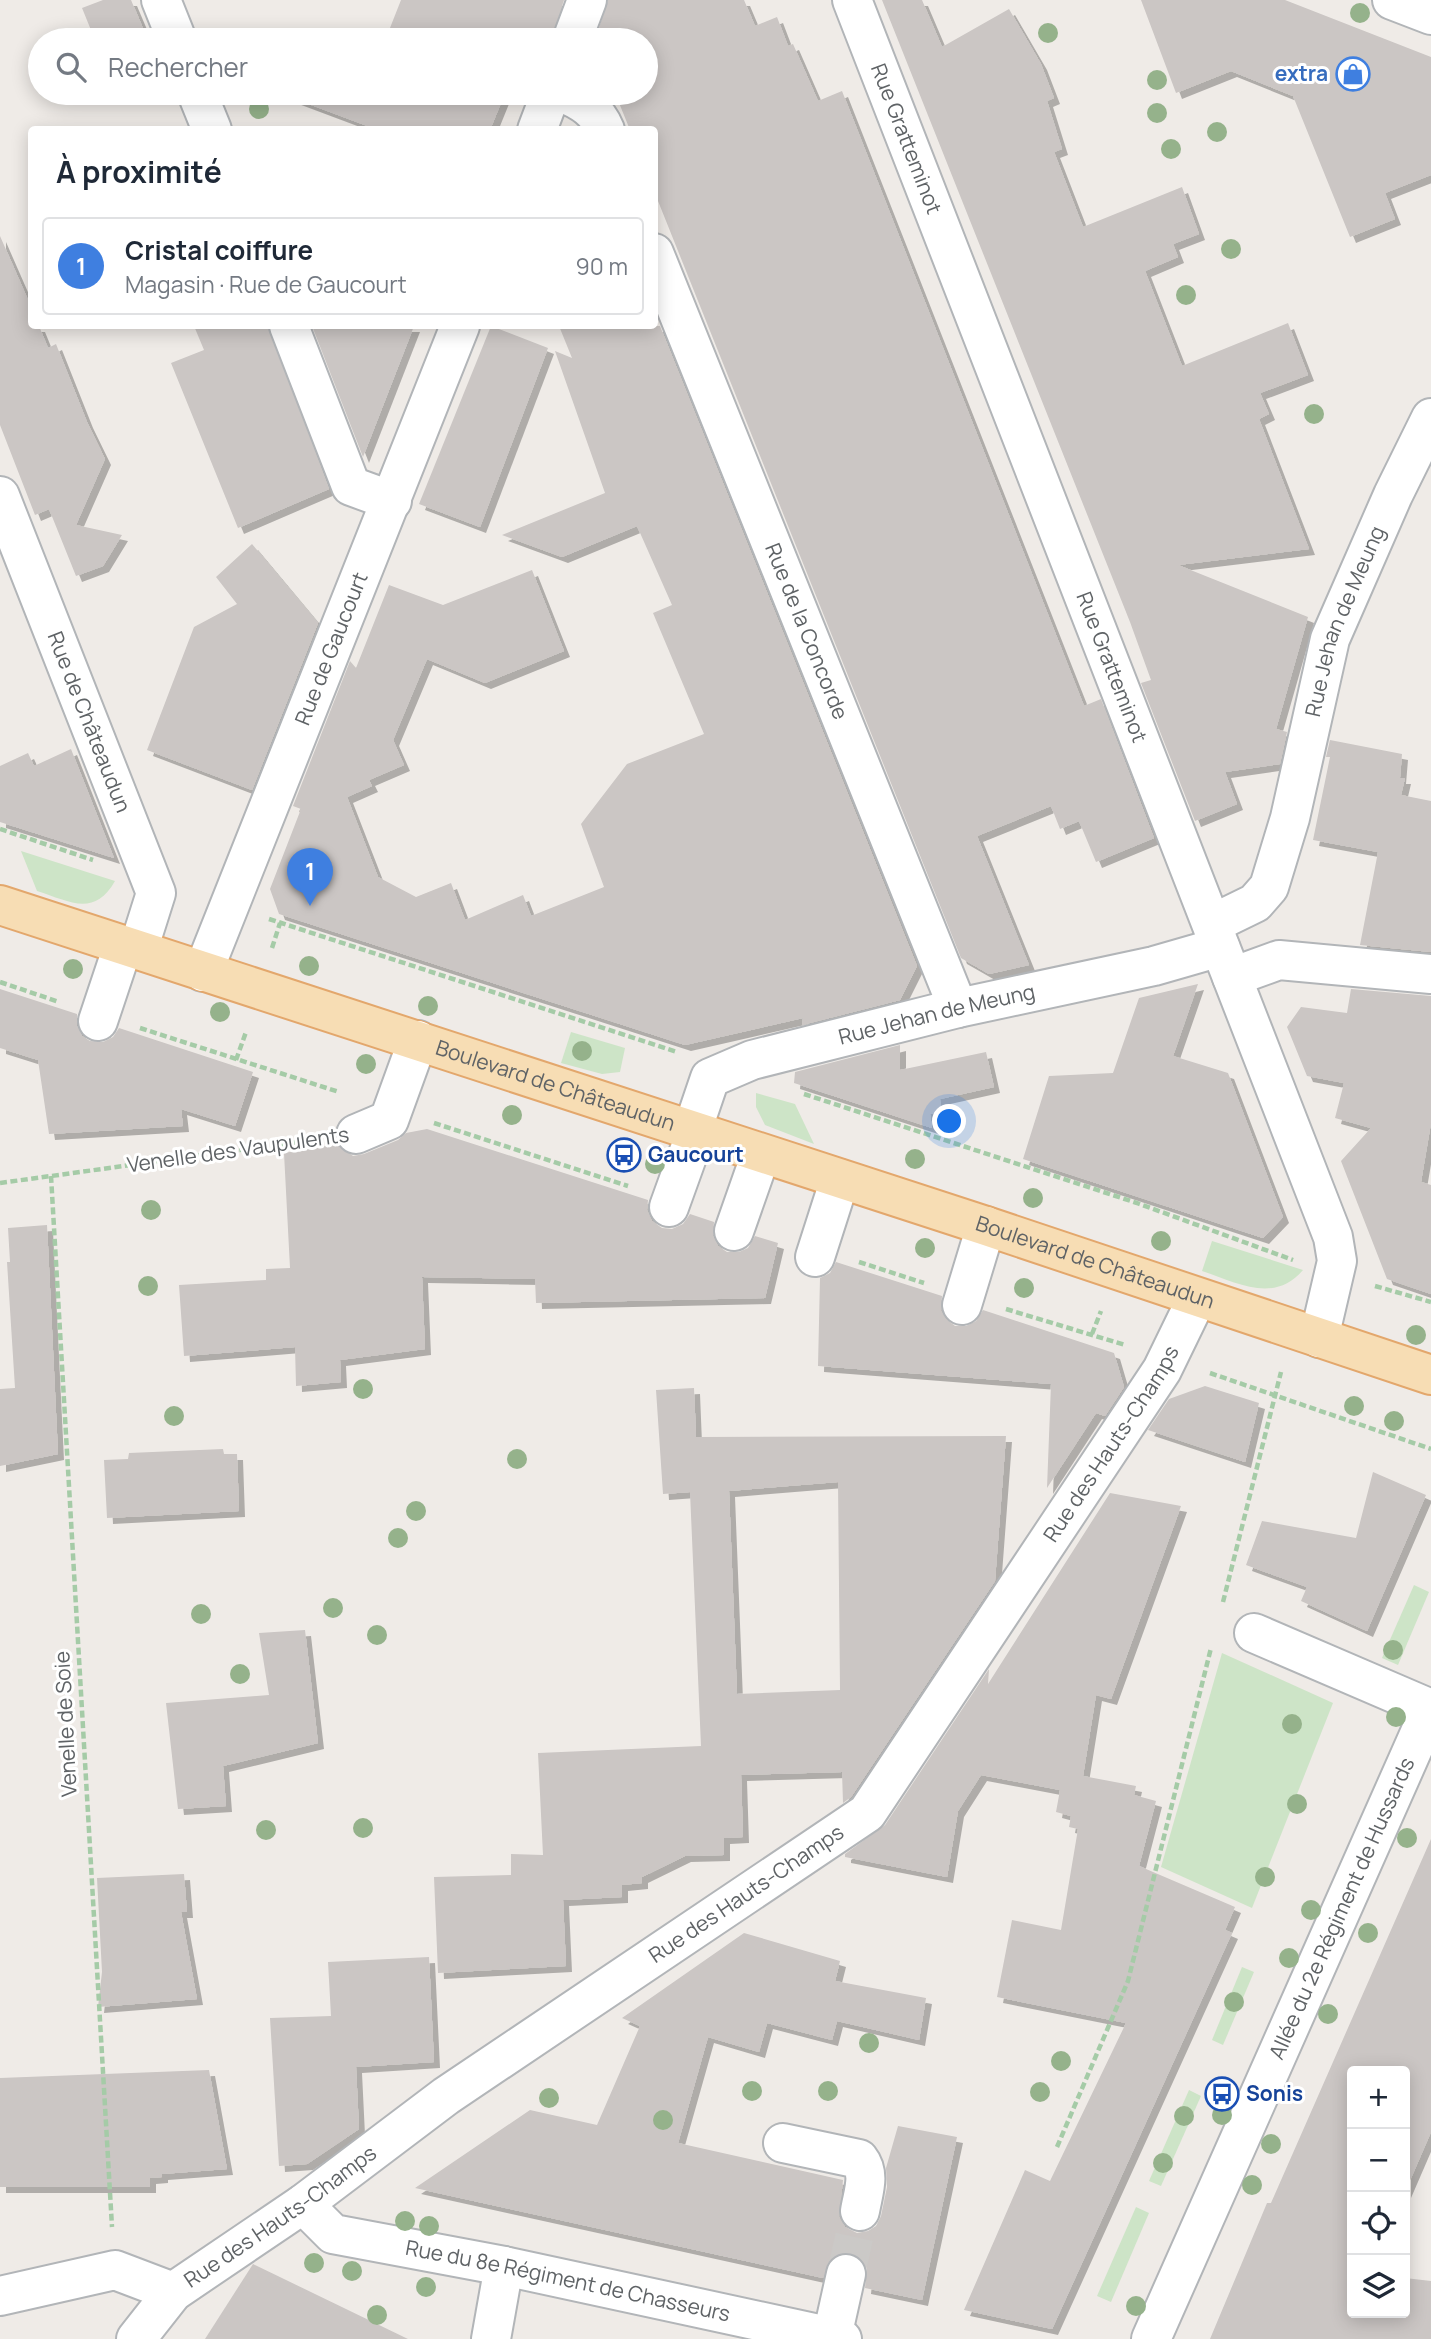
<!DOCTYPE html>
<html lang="fr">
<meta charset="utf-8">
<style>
:root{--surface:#fff;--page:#f2f2f3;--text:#1f2937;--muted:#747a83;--line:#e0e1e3;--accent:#1a73e8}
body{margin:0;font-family:Manrope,sans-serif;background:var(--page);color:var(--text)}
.controls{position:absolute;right:21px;bottom:21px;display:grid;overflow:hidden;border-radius:7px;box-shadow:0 4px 18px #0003}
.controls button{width:63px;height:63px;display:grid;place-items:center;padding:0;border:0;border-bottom:2px solid var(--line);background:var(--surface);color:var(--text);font:35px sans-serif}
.you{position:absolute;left:950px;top:1122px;width:24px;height:24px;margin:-18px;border:5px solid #fff;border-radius:50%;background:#1a73e8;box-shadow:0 0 0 10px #1a73e833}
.badge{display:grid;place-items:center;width:46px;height:46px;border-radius:50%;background:var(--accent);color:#fff;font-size:23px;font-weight:700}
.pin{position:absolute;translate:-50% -58px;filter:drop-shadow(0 2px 4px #0008)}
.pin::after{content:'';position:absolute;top:37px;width:24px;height:21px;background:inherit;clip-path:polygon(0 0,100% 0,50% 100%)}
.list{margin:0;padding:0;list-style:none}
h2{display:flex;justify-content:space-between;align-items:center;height:91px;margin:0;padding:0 28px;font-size:30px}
h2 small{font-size:23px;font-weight:400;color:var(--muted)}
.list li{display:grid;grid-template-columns:46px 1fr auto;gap:21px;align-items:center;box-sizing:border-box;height:98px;margin:0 14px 14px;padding:0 14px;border:2px solid var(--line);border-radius:7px}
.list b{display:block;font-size:26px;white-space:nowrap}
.list p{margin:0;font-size:23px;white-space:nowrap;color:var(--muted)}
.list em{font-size:23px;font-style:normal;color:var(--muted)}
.icon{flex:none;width:38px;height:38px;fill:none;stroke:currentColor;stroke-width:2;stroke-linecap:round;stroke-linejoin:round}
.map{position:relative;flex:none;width:1431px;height:2339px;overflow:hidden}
.search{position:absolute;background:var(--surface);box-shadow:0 4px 18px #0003;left:28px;top:28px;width:630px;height:77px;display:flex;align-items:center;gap:18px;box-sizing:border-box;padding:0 24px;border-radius:38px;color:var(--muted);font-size:26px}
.panel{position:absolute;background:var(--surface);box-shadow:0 4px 18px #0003;left:28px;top:126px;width:630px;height:203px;border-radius:7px}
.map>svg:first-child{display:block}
</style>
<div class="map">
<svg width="1431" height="2339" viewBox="0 0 1431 2339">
<defs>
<filter id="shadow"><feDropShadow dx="6" dy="6" stdDeviation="0" flood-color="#0004"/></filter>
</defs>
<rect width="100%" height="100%" fill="#efebe7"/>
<g fill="#cde4c7">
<path d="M21,851L115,881C94,918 69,901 37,891Z"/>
<path d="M571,1032L625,1048L620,1072L602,1074L561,1063Z"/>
<path d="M756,1093L795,1104L814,1144L765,1125L756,1107Z"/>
<path d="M1212,1241L1303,1270C1274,1304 1238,1283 1202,1271Z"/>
<path d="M1414,1585L1429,1592L1398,1665L1382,1658Z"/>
<path d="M1222,1653L1333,1703L1252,1908L1161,1867Z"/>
<path d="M1242,1967L1254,1972L1223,2045L1212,2040Z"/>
<path d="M1189,2090L1201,2096L1161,2186L1149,2181Z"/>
<path d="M1136,2207L1149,2213L1111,2302L1097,2296Z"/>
</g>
<g fill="#cbc6c4" fill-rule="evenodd" filter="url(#shadow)">
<path d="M103,0H131L148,40H95L82,8Z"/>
<path d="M401,0H564L551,40H407L388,33Z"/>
<path d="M608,0H744L755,26L777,17L788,46L793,44L818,101L842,91L1084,706L1101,699L1154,838L1096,862L1079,821L1060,829L1051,806L977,836L1029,965L989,974L961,958L654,191V130H630L615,93H646V40H595Z"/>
<path d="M882,0H922L942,47L1009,9L1041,64L1054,98L1047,101L1062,149L1054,152L1083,227L1182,187L1199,234L1173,244L1178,257L1145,271L1182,366L1288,323L1308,375L1260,393L1269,414L1259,419L1309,549L1178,565L1308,617L1276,729L1287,732L1280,764L1225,772L1237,804L1195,821L1141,683L1151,680L1130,622Z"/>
<path d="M1141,0H1285L1431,57V175L1385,193L1395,219L1350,237L1293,96L1231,71L1176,93Z"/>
<path d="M291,93H505L490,130H378L290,97Z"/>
<path d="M0,236L32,309V326H39L48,348L56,344L87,422L105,459L76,525L122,535L103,566L76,576L49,509L35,515L0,425Z"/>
<path d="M194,326H268L329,489L238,528L171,363L204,350Z"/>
<path d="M312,326H414L363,457Z"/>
<path d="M491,326L548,348L480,527L419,504Z"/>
<path d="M559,326H660L917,966L900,1000L802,1025L803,1018L685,1045L279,914L270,889L301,809L293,806L350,661L356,668L389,585L443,605L532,570L564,651L485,683L427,659L393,740L404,765L369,780L372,786L347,797L378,877L416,897L451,883L465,920L523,895L531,916L604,887L581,824L627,764L704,734L653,613L672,605L637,526L562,557L502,535L605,493L555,351L572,358Z"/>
<path d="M252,544L318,623L252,790L147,750L194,627L237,604L216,577Z"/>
<path d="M1330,740L1402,754L1400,778H1405L1401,795L1431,801V952L1360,945L1378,852L1313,840L1330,757H1326Z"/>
<path d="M71,749L114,858L0,822V766L28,753L34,766Z"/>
<path d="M1198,984L1173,1056L1228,1073L1283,1217L1263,1238L1023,1159L1049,1076L1113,1073L1139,998Z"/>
<path d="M0,989L77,1014V1026L82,1036L90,1041L103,1042L113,1037L119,1028L253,1072L235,1126L181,1109L183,1126L49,1134L38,1060L0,1048Z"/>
<path d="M1351,989L1431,996V1123L1421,1182L1431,1185V1294L1387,1279L1341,1161L1371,1128L1335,1118L1344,1083L1307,1076L1287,1027L1301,1007L1347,1013Z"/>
<path d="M900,1045V1070L986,1052L994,1087L940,1099L941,1111L930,1114L932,1128L794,1083L795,1072Z"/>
<path d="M427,1129L648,1200L647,1210L652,1221L662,1228L672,1229L683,1224L690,1214L714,1222L713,1236L718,1246L727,1252H739L748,1248L755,1236L778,1243L765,1298L536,1303L535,1279L422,1277L425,1349L340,1360L341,1382L296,1386L295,1347L184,1356L179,1285L266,1280V1269L290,1268L284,1153L337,1144L353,1156L364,1154L398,1140L406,1133Z"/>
<path d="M47,1225L58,1454L0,1466V1389L15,1388L7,1262H10L8,1228Z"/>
<path d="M836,1262L942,1296L941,1311L946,1319L955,1326H966L976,1321L983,1310L1114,1353L1124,1387L1105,1416L1096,1413L1047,1488L1051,1384L818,1366L820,1278L830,1273Z"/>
<path d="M1205,1386L1259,1403L1245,1462L1148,1430L1169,1399Z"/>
<path d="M694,1388L696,1437L1006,1436L995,1581L851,1797L843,1803L842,1772L741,1775L743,1837L724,1838V1855L685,1856L642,1877V1883L622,1885V1897L563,1900L566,1966L438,1973L434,1877L511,1875V1854L543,1855L538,1753L701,1746L690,1492L663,1494L656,1390ZM838,1482L840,1690L737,1694L729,1491Z"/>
<path d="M223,1449L224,1454H237L239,1511L107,1518L104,1460L128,1459L129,1453Z"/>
<path d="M1373,1472L1426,1495L1367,1631L1301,1601L1307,1587L1246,1565L1262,1521L1356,1538Z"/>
<path d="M1110,1493L1181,1506L1111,1699L1096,1695L1083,1776L1136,1786L1134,1795L1156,1801L1139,1866L1235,1907L1225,1930L1232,1933L1052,2329L964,2310L1025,2170L1050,2181L1126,2023L997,1997L1012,1920L1061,1930L1078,1829L1069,1827L1071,1816L1056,1812L1060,1790L981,1775L958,1811L947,1877L845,1857V1854L885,1825L989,1669L988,1684Z"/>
<path d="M305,1630L318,1743L223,1766L226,1806L178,1809L166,1703L269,1695L259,1633Z"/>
<path d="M1431,1839V2132L1405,2192V2071H1352V2313H1405V2278L1431,2281V2339H1210L1267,2203H1271Z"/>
<path d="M184,1874L187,1912H181L197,1999L98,2007L102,1972L97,1878Z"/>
<path d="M744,1933L840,1961L835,1981L926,1998L919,2040L837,2021L832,2040L767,2023L759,2052L708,2037L678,2143L843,2180L839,2217L845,2227L857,2233L868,2231L876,2226L881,2216L887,2187L886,2168L898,2126L957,2137L922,2300L865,2288L867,2267L860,2257L850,2253H839L830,2259L823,2278L415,2188L530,2110L597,2125L640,2026L622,2018Z"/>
<path d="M429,1957L434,2062L356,2067L359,2129L307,2164L279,2166L270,2018L331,2016L328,1962Z"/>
<path d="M209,2070L227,2169L162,2174V2177L150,2178V2187H0V2078Z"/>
<path d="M253,2264L408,2339H205Z"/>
</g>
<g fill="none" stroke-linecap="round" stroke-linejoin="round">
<path stroke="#cbc9c7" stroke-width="38" stroke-dasharray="38 19" stroke-linecap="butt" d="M846,2274L860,2211"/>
<defs>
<g id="minor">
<path d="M161,0L177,40"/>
<path id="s1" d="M852,0L1333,1237L1337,1261L1319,1338"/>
<path d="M1392,0L1431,15"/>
<path d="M572,40L587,0"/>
<path d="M197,93L212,130"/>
<path d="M563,93C582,101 597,110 605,130"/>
<path d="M537,130L551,93"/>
<path id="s2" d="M654,253L958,1008"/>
<path d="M289,326L351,486L392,501"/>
<path id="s3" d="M0,496L156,893L138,950"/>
<path id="s4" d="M1212,924L1255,903L1269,887L1290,818L1330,639L1393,495L1431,418"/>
<path id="s5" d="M203,972L460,326"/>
<path d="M1232,977L1279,960L1431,974"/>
<path d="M98,1021L123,946"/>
<path id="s6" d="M692,1131L710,1078L752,1060L958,1008L1154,966L1220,947"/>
<path d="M356,1134L389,1120L418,1040"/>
<path d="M669,1207L696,1132"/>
<path d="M734,1231L761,1154"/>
<path d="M815,1257L840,1179"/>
<path d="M962,1305L986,1226"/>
<path d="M1254,1633L1431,1709"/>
<path d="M783,2143L859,2159C871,2174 863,2193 860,2211"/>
<path id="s7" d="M303,2204L333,2234L504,2266L842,2339"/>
<path d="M0,2296L115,2270L173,2292"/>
<path d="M832,2337L846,2274"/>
<path id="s8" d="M136,2339L173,2292L303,2204L446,2096L867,1813L1162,1370L1197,1298"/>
<path d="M491,2339L504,2266"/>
<path id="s9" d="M1151,2339L1431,1708"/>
</g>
<g id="major">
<path id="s10" d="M0,905L986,1226L1431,1375"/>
</g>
</defs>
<use href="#minor" stroke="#b2b5b8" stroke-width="42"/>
<use href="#major" stroke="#e3a76c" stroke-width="42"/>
<g stroke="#a5cba7" stroke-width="4.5" stroke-dasharray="7 3.5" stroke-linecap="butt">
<path d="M0,829L93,860"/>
<path d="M269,919L677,1052"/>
<path d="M272,948L280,923"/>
<path d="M0,982L59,1002"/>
<path d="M140,1028L339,1092"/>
<path d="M236,1060L246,1032"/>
<path d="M804,1094L1137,1203L1293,1260"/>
<path d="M434,1123L628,1186"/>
<path d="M51,1176L112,2227"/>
<path d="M0,1183L313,1140"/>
<path d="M859,1262L924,1283"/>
<path d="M1375,1286L1431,1302"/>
<path d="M1006,1309L1125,1345"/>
<path d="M1092,1334L1101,1311"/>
<path d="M1210,1373L1431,1449"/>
<path d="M1223,1602L1281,1372"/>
<path d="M1057,2147L1128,1981L1211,1648"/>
</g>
<use href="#minor" stroke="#fff" stroke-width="38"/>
<use href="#major" stroke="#f7ddb4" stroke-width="38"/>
</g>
<g fill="#95b28b">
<circle cx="1360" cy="13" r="10"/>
<circle cx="1048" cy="33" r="10"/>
<circle cx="1157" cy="80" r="10"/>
<circle cx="259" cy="109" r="10"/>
<circle cx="1157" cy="113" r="10"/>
<circle cx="1217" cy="132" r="10"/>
<circle cx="1171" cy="149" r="10"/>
<circle cx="1231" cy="249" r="10"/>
<circle cx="1186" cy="295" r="10"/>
<circle cx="1314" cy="414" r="10"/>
<circle cx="309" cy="966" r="10"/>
<circle cx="73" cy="969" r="10"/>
<circle cx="428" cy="1006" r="10"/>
<circle cx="220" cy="1012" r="10"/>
<circle cx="582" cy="1051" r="10"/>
<circle cx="366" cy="1064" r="10"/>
<circle cx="512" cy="1115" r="10"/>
<circle cx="915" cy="1159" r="10"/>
<circle cx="655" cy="1164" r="10"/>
<circle cx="1033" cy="1198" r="10"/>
<circle cx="151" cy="1210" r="10"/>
<circle cx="1161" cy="1241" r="10"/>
<circle cx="925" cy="1248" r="10"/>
<circle cx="148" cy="1286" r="10"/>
<circle cx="1024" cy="1288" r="10"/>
<circle cx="1416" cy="1335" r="10"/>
<circle cx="363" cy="1389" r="10"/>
<circle cx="1354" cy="1406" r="10"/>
<circle cx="174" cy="1416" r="10"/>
<circle cx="1394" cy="1421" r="10"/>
<circle cx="517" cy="1459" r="10"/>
<circle cx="416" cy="1511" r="10"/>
<circle cx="398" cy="1538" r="10"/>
<circle cx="333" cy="1608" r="10"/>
<circle cx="201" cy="1614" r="10"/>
<circle cx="377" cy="1635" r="10"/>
<circle cx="1393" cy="1650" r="10"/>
<circle cx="240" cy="1674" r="10"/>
<circle cx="1396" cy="1717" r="10"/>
<circle cx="1292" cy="1724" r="10"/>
<circle cx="1297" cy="1804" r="10"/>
<circle cx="363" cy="1828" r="10"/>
<circle cx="266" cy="1830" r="10"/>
<circle cx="1407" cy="1838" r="10"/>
<circle cx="1265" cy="1877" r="10"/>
<circle cx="1311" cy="1910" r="10"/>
<circle cx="1368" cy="1933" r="10"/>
<circle cx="1289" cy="1958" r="10"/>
<circle cx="1234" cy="2002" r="10"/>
<circle cx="1328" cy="2014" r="10"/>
<circle cx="869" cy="2043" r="10"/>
<circle cx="1061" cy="2061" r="10"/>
<circle cx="752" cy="2091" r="10"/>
<circle cx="828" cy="2091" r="10"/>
<circle cx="1040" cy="2092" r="10"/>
<circle cx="549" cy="2098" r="10"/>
<circle cx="1222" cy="2115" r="10"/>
<circle cx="1184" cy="2116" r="10"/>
<circle cx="663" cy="2120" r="10"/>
<circle cx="1271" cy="2144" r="10"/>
<circle cx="1163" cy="2163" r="10"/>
<circle cx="1252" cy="2185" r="10"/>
<circle cx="405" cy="2221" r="10"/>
<circle cx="429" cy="2226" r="10"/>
<circle cx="314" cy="2263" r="10"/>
<circle cx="352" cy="2271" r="10"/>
<circle cx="426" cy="2287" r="10"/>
<circle cx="1136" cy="2306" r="10"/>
<circle cx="377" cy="2315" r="10"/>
</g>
<defs>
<symbol id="shop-ring" viewBox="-11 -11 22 22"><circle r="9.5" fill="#fff" stroke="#3f7fe0" stroke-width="1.5"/><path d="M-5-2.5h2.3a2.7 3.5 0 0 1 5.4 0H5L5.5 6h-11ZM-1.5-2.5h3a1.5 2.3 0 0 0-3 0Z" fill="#3f7fe0"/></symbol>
<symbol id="bus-ring" viewBox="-11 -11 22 22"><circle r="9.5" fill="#fff" stroke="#1a4fb4" stroke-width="1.5"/><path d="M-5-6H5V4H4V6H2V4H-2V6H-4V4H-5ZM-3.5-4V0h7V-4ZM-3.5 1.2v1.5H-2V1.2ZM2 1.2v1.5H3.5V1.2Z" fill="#1a4fb4"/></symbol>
</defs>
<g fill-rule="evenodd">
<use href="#shop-ring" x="1334" y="55" width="38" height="38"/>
<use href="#bus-ring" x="605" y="1136" width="38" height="38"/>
<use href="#bus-ring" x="1203" y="2075" width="38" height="38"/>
</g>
<g text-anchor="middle" stroke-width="6" stroke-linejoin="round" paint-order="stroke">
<g font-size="21" font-weight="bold" fill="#366cbe" stroke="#fff" text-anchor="end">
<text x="1328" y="81">extra</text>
</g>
<g font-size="21" fill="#5f6366" stroke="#fff">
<text dy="7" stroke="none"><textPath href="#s1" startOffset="149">Rue Gratteminot</textPath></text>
<text dy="7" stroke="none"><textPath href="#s4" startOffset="346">Rue Jehan de Meung</textPath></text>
<text dy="7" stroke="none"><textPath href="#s2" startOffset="408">Rue de la Concorde</textPath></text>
<text dy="7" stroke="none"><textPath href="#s5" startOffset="348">Rue de Gaucourt</textPath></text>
<text dy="7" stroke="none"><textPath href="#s1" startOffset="716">Rue Gratteminot</textPath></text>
<text dy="7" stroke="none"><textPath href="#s3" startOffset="243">Rue de Châteaudun</textPath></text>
<text dy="7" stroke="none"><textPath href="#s6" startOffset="292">Rue Jehan de Meung</textPath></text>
<text dy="7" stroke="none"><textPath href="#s10" startOffset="584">Boulevard de Châteaudun</textPath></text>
<text transform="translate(238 1150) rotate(-8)" y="7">Venelle des Vaupulents</text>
<text dy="7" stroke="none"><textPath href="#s10" startOffset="1152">Boulevard de Châteaudun</textPath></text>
<text dy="7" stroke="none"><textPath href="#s8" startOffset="1346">Rue des Hauts-Champs</textPath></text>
<text transform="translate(66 1724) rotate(-93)" y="7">Venelle de Soie</text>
<text dy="7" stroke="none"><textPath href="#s8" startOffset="758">Rue des Hauts-Champs</textPath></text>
<text dy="7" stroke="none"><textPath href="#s9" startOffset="471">Allée du 2e Régiment de Hussards</textPath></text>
<text dy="7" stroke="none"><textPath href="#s8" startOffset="191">Rue des Hauts-Champs</textPath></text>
<text dy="7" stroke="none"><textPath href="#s7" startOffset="282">Rue du 8e Régiment de Chasseurs</textPath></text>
</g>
<g font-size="21" font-weight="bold" fill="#164399" stroke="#fff" text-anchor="start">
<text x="648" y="1162">Gaucourt</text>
<text x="1246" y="2101">Sonis</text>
</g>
</g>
</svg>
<div class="controls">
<button>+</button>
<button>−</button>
<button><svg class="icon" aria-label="locate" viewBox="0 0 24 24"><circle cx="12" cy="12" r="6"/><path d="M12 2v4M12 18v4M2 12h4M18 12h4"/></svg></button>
<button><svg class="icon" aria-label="layers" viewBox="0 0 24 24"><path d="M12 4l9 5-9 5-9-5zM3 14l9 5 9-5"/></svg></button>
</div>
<div class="you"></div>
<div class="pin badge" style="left:310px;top:906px;background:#3f7fe0">1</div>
<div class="search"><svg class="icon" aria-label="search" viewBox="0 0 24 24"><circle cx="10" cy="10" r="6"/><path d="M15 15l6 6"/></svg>Rechercher</div>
<section class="panel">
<h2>À proximité<small></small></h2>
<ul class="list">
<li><span class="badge" style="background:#3f7fe0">1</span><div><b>Cristal coiffure</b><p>Magasin · Rue de Gaucourt</p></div><em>90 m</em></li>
</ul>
</section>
</div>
